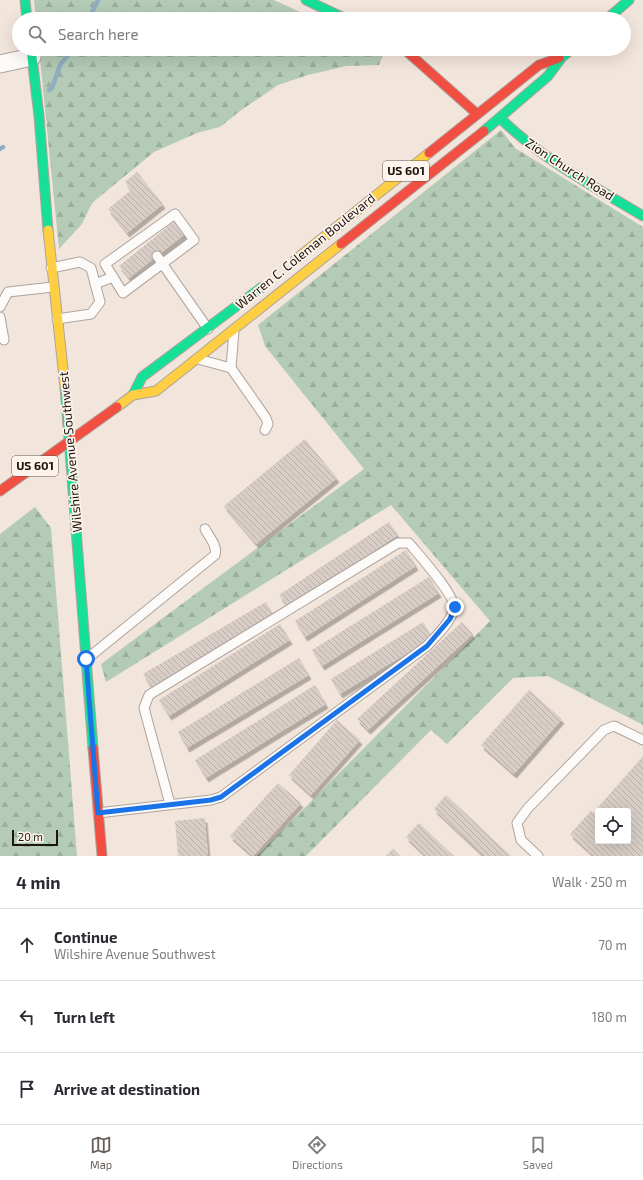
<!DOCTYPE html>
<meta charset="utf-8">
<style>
:root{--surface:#fff;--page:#f7f7f7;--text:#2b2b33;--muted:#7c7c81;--line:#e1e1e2;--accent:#685e57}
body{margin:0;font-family:"Exo 2",sans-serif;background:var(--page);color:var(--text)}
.controls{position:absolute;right:12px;bottom:12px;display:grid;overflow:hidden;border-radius:4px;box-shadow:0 4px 16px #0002}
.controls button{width:36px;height:36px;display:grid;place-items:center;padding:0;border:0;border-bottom:1px solid var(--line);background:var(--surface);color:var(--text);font:20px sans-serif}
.scale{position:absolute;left:12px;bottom:10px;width:46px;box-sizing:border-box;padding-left:4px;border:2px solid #1d1610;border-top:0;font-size:11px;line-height:14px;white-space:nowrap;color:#1d1610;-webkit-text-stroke:3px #fef4ed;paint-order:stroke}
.stop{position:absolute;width:12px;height:12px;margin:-9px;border:3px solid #1a73e8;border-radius:50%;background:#fff}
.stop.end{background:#1a73e8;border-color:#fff;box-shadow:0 1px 4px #0008}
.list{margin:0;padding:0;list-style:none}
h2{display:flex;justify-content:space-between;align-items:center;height:52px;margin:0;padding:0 16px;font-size:17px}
h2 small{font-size:13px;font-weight:400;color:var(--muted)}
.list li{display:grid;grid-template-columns:26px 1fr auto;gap:12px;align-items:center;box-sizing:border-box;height:72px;padding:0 16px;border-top:1px solid var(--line)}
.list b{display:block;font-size:15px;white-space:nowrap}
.list p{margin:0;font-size:13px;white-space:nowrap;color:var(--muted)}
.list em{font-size:13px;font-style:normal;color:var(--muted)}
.icon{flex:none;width:22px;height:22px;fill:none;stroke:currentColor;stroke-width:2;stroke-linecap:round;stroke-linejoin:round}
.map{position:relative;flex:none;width:643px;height:856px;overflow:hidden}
.search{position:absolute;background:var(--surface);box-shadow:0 4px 16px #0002;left:12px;right:12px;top:12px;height:44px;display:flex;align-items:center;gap:10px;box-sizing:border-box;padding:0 14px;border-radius:22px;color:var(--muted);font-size:15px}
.sheet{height:268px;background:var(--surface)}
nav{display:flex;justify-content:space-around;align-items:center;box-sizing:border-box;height:56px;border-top:1px solid var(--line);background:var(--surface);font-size:11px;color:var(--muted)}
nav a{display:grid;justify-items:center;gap:2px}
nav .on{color:var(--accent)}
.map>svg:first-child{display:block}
</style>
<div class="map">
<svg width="643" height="856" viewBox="0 0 643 856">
<defs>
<pattern id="forest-firs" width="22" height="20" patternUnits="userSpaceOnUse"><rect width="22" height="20" fill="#b4cbb7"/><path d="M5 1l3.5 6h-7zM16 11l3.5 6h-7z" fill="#9aae9c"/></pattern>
<pattern id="building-back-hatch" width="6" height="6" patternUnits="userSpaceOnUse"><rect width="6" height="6" fill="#d8cec7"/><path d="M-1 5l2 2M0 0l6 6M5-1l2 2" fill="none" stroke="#b9b0aa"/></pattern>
<filter id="shadow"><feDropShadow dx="2.5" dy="4.5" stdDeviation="0" flood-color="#0004"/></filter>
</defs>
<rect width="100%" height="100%" fill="#f2e5dc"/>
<g fill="url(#forest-firs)">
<path d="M34,0H274L315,19H36Z"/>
<path d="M39,49H380L385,51L379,65L346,66L308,75L278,85L240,111L220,127L197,133L154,152L92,203L82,224L59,249Z"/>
<path d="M501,130L515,148L643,227V725L548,676L513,678L447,744L431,730L306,856H257L490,621L391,505L106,682L101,664L364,469L265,346L258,325Z"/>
<path d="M35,507L51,528L77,856H0V534Z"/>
</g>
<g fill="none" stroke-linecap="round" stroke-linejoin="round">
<g stroke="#8faebf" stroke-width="4.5">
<path d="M89,19L98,0"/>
<path d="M49,90L52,88L60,65L73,49"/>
<path d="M0,149L3,147"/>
</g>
</g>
<g fill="url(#building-back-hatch)" fill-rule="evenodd" filter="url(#shadow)">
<path d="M137,172L163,204L127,233L108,209L131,190L125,182Z"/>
<path d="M175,221L185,234L129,278L119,266Z"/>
<path d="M305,439L337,478L256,544L224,506Z"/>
<path d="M389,522L398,535L288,608L279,595Z"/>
<path d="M406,550L416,566L305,637L295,621Z"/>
<path d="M429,577L439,593L322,666L312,650Z"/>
<path d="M266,602L274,616L151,688L143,674Z"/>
<path d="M423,622L432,638L340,694L331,679Z"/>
<path d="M462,622L473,634L368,730L357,719Z"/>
<path d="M280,624L290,640L169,716L159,700Z"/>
<path d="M299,658L309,675L187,748L178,732Z"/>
<path d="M315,685L326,704L206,778L195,760Z"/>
<path d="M529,690L562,719L514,774L481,745Z"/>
<path d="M337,720L360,740L311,795L289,775Z"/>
<path d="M643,756V856H594L570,834L591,811L593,813ZM598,811H628V841H598Z"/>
<path d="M278,783L301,803L253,856L230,836Z"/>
<path d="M446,795L511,856H484L434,809Z"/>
<path d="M205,818L208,856H178L175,821Z"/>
<path d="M419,823L454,856H426L406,837Z"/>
<path d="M393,849L400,856H386Z"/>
</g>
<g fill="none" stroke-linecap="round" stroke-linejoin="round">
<defs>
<g id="lane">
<path d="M175,214L194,240L123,293L105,264Z"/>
<path d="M157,256L208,329"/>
<path d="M51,268L80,262L91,268L100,302L91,314L57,319"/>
<path d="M95,284L113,277"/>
<path d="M0,307L8,292L53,287"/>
<path d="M0,317L4,340"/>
<path d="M198,359L231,368L266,418L268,424L265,430"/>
<path d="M231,368L234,331"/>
<path d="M88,658L215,555C218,546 209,537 205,529"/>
<path d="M98,813L211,800L221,797L427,646C437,635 450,623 454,609C457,597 418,554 409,543H398L149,695L144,708L170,804"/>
<path d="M538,856L521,840L517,823L528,808L604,730L614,726L643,740"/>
</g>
<path id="street" d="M0,64L32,57"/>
<g id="fast">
<path d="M25,0L27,19"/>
<path d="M306,0L346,19"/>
<path d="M607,19L629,0"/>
<path d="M31,49L39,116L48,230"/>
<path d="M500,118C542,159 593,186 643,216"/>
<path d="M484,131L548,76L562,57L572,49"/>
<path d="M65,387L93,748"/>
<path d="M133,395L142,377L262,287"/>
</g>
<g id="slow">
<path d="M48,230L65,387"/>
<path d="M295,260L429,153"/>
<path d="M117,407L133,395L156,391L341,244"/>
</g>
<g id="jam">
<path d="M404,49L476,113"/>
<path d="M429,153L539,65L559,58"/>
<path d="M341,244L484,131"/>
<path d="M0,491L117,407"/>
<path d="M93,748L102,856"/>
</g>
</defs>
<use href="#lane" stroke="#aea49d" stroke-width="11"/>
<use href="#street" stroke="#aea49d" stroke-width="19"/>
<use href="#fast" stroke="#aea49d" stroke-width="11"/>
<use href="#slow" stroke="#aea49d" stroke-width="11"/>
<use href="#jam" stroke="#aea49d" stroke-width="11"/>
<use href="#lane" stroke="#fdfbfa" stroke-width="9"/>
<use href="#street" stroke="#fdfbfa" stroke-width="17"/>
<use href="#fast" stroke="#16e098" stroke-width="9"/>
<use href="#slow" stroke="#ffcf43" stroke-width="9"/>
<use href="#jam" stroke="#f24e42" stroke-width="9"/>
</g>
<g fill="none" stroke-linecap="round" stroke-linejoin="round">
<path stroke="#1a73e8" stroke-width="5" d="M86,659L98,813L211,800L221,797L427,646L450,619L455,607"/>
</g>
<g text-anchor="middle" stroke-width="3.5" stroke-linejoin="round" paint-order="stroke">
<g fill="#fef4ed" stroke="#605952" stroke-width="1">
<rect x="383" y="161" width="46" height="20" rx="3"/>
<rect x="12" y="456" width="46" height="20" rx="3"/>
</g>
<g font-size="12" font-weight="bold" fill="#1d1610">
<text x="406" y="175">US 601</text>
<text x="35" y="470">US 601</text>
</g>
<g font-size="13" fill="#1d1610" stroke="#fef4ed">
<text transform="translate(570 169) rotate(33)" y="5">Zion Church Road</text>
<text transform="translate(305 251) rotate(-39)" y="5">Warren C. Coleman Boulevard</text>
<text transform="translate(70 452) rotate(-95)" y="5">Wilshire Avenue Southwest</text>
</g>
</g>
</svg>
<div class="controls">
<button><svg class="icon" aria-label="locate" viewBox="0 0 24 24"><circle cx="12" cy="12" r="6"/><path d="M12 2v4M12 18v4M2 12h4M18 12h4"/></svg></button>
</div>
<div class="scale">20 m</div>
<div class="stop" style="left:86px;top:659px"></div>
<div class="stop end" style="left:455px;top:607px"></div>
<div class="search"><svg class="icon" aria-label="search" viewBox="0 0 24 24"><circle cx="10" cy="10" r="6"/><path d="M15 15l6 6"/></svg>Search here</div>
</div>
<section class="sheet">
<h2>4 min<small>Walk · 250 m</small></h2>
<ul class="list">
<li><svg class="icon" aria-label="ahead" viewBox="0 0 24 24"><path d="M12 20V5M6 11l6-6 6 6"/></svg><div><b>Continue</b><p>Wilshire Avenue Southwest</p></div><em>70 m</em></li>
<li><svg class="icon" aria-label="left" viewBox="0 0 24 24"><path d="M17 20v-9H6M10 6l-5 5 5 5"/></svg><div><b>Turn left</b></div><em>180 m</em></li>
<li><svg class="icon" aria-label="arrive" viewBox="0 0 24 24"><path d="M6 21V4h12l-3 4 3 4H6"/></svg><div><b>Arrive at destination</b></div></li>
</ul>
</section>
<nav>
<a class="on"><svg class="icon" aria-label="map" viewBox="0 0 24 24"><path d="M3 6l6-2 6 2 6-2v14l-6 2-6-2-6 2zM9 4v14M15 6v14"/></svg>Map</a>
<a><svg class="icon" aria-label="directions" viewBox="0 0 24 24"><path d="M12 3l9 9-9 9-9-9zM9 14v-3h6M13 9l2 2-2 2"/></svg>Directions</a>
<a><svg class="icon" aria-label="saved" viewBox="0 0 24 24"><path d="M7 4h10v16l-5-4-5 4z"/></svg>Saved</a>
</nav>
